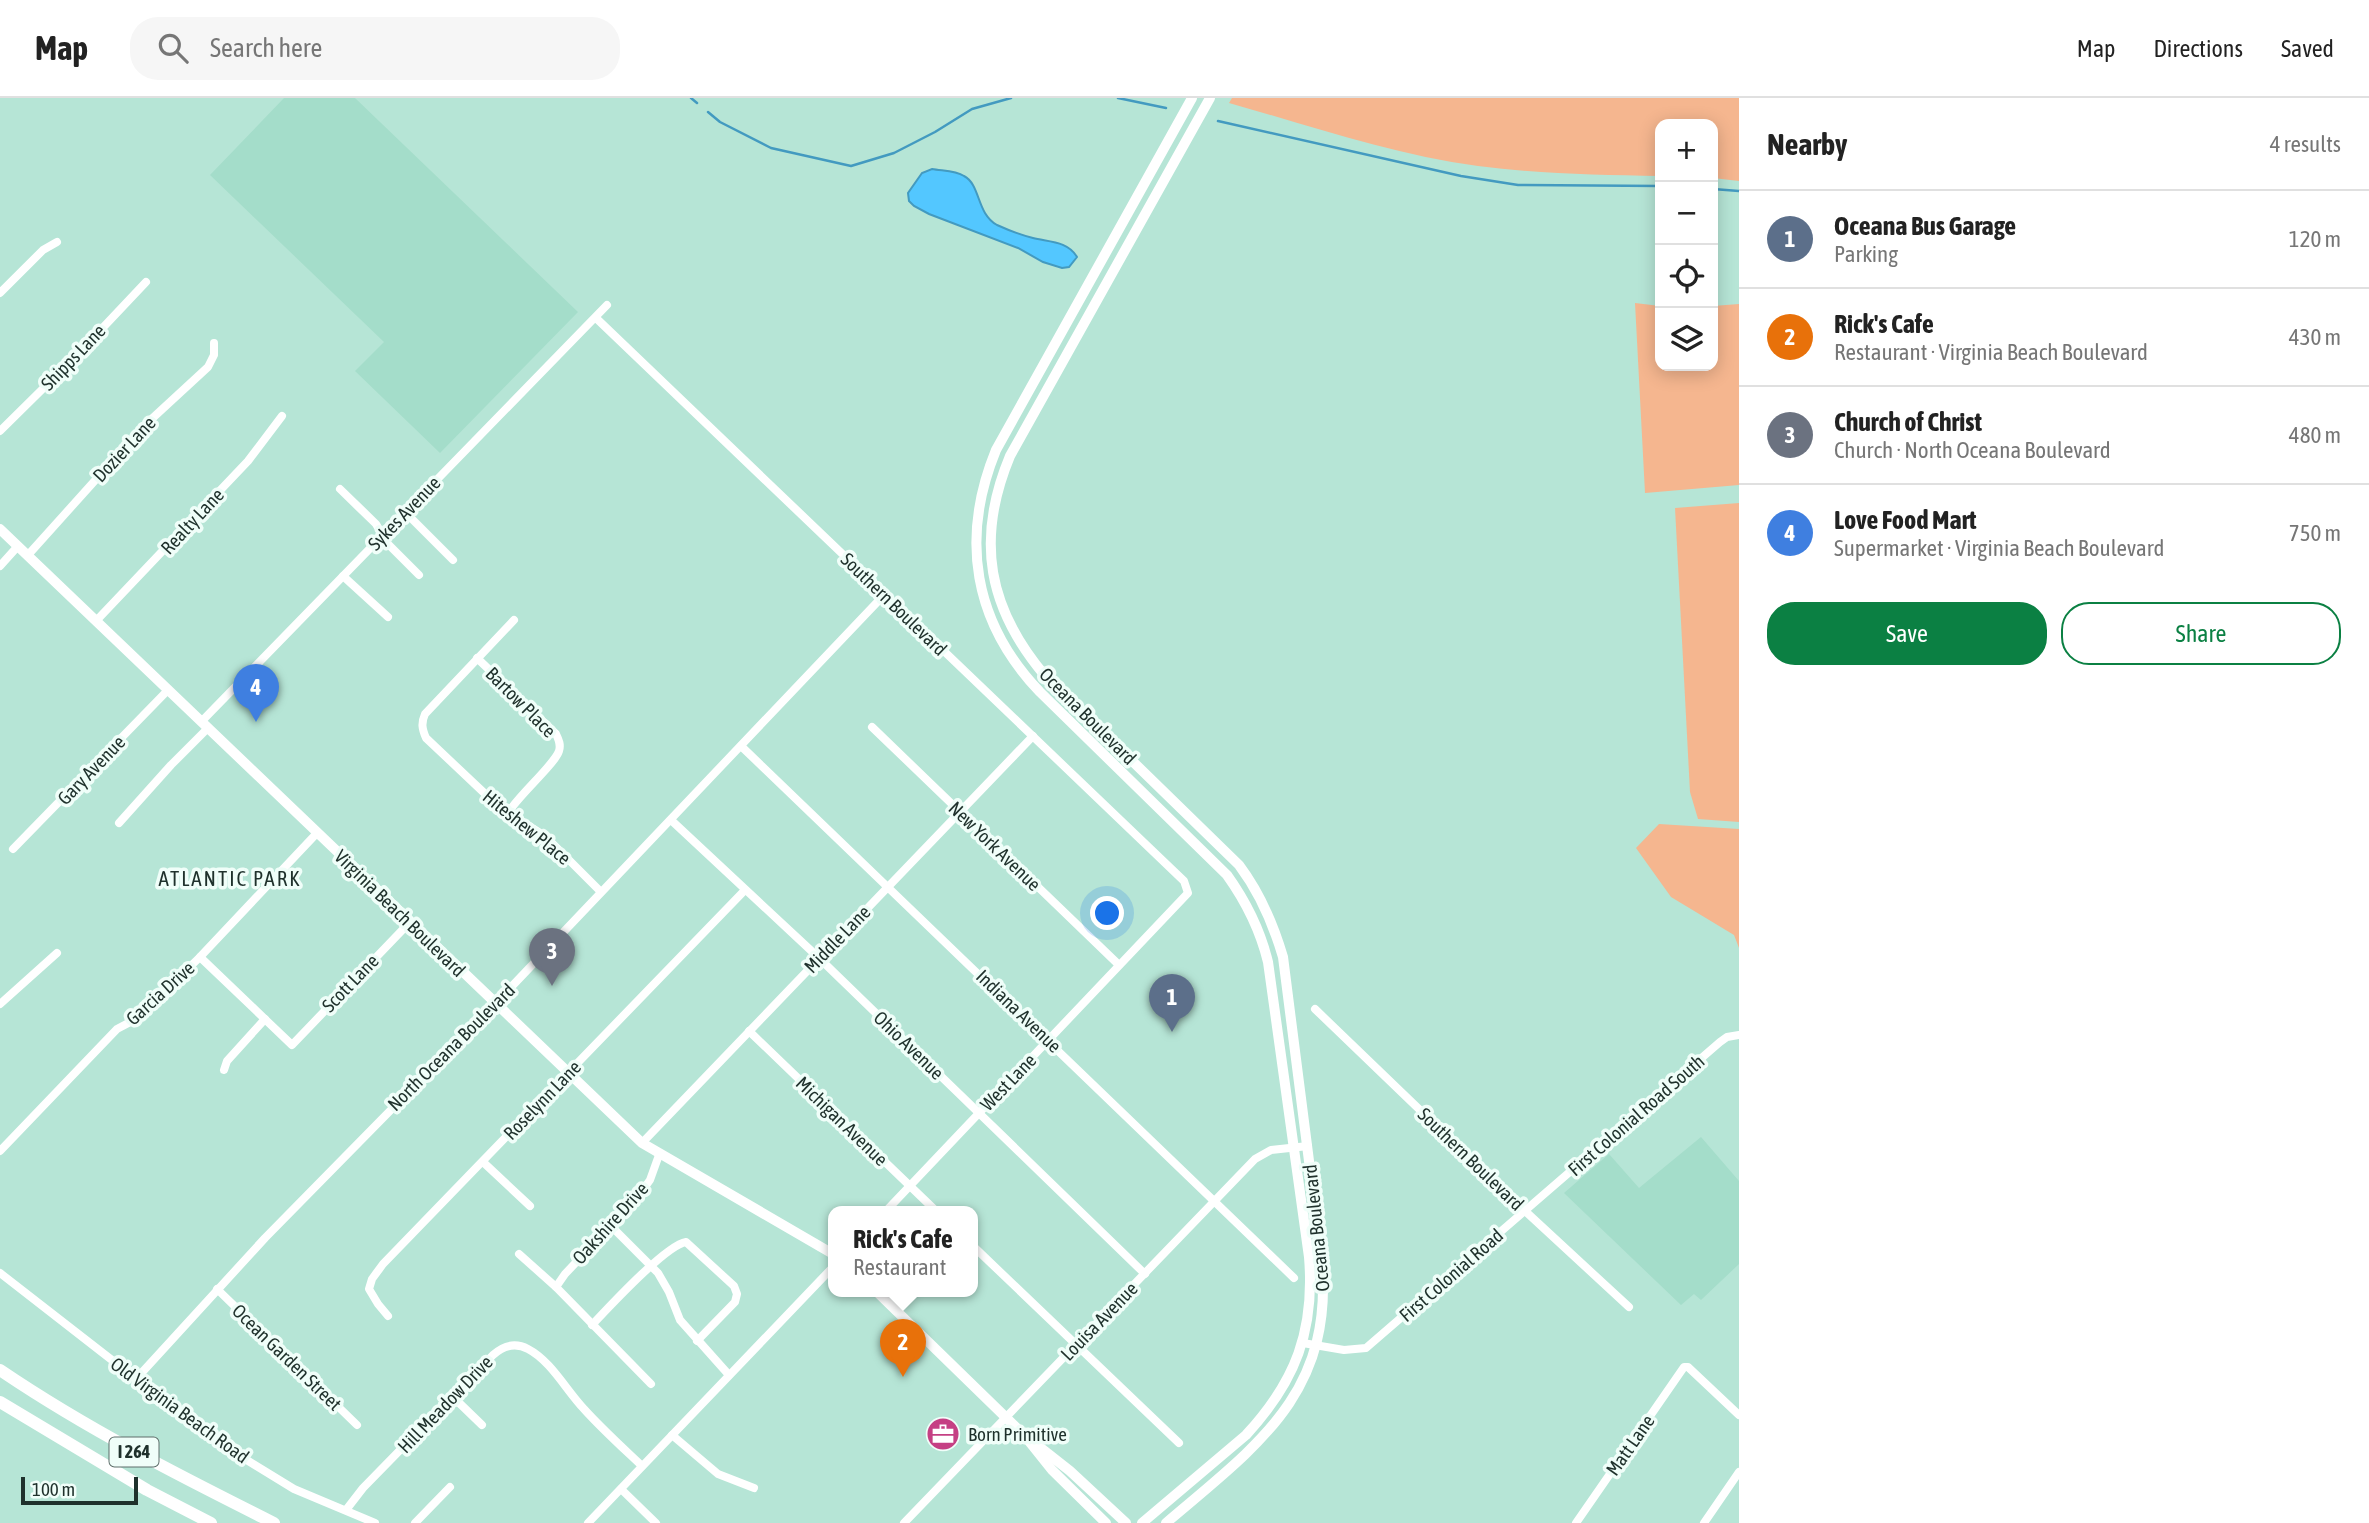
<!DOCTYPE html>
<meta charset="utf-8">
<style>
:root{--surface:#fff;--page:#f6f6f6;--text:#222;--muted:#767676;--line:#e0e0e0;--accent:#0b8043}
body{margin:0;font-family:"Asap Condensed",sans-serif;background:var(--page);color:var(--text)}
.controls{position:absolute;right:21px;top:21px;display:grid;overflow:hidden;border-radius:14px;box-shadow:0 4px 18px #0003}
.controls button{width:63px;height:63px;display:grid;place-items:center;padding:0;border:0;border-bottom:2px solid var(--line);background:var(--surface);color:var(--text);font:35px sans-serif}
.scale{position:absolute;left:21px;bottom:18px;width:117px;box-sizing:border-box;padding-left:7px;border:4px solid #1f312c;border-top:0;font-size:19px;line-height:24px;white-space:nowrap;color:#1f312c;-webkit-text-stroke:5px #f0fef9;paint-order:stroke}
.you{position:absolute;left:1108px;top:816px;width:24px;height:24px;margin:-18px;border:5px solid #fff;border-radius:50%;background:#1a73e8;box-shadow:0 0 0 10px #1a73e833}
.badge{display:grid;place-items:center;width:46px;height:46px;border-radius:50%;background:var(--accent);color:#fff;font-size:23px;font-weight:700}
.pin{position:absolute;translate:-50% -58px;filter:drop-shadow(0 2px 4px #0008)}
.pin::after{content:'';position:absolute;top:37px;width:24px;height:21px;background:inherit;clip-path:polygon(0 0,100% 0,50% 100%)}
.popup{position:absolute;left:828px;top:1108px;width:150px;height:91px;box-sizing:border-box;display:grid;place-content:center;border-radius:14px;background:var(--surface);filter:drop-shadow(0 2px 5px #0005);font-size:23px;white-space:nowrap;color:var(--muted)}
.popup b{font-size:26px;color:var(--text)}
.popup::after{content:'';position:absolute;left:50%;top:100%;margin-left:-14px;border:14px solid transparent;border-top-color:var(--surface)}
.list{margin:0;padding:0;list-style:none}
h2{display:flex;justify-content:space-between;align-items:center;height:91px;margin:0;padding:0 28px;font-size:30px}
h2 small{font-size:23px;font-weight:400;color:var(--muted)}
.list li{display:grid;grid-template-columns:46px 1fr auto;gap:21px;align-items:center;box-sizing:border-box;height:98px;padding:0 28px;border-top:2px solid var(--line)}
.list b{display:block;font-size:26px;white-space:nowrap}
.list p{margin:0;font-size:23px;white-space:nowrap;color:var(--muted)}
.list em{font-size:23px;font-style:normal;color:var(--muted)}
.actions{display:flex;gap:14px;padding:21px 28px}
.actions a{flex:1;padding:16px 0;border:2px solid var(--accent);border-radius:28px;text-align:center;font-size:24px;color:var(--accent)}
.actions .main{background:var(--accent);color:#fff}
.icon{flex:none;width:38px;height:38px;fill:none;stroke:currentColor;stroke-width:2;stroke-linecap:round;stroke-linejoin:round}
.map{position:relative;flex:none;width:1739px;height:1425px;overflow:hidden}
header{display:flex;align-items:center;gap:42px;box-sizing:border-box;height:98px;padding:0 35px;background:var(--surface);border-bottom:2px solid var(--line)}
header strong{font-size:33px}
nav{display:flex;gap:38px;margin-inline-start:auto;font-size:24px}
.search{width:490px;height:63px;background:var(--page);display:flex;align-items:center;gap:18px;box-sizing:border-box;padding:0 24px;border-radius:28px;color:var(--muted);font-size:26px}
main{display:flex}
aside{flex:1;background:var(--surface)}
.map>svg:first-child{display:block}
</style>
<header>
<strong>Map</strong>
<div class="search"><svg class="icon" aria-label="search" viewBox="0 0 24 24"><circle cx="10" cy="10" r="6"/><path d="M15 15l6 6"/></svg>Search here</div>
<nav><a>Map</a><a>Directions</a><a>Saved</a></nav>
</header>
<main>
<div class="map">
<svg width="1739" height="1425" viewBox="0 0 1739 1425">
<rect width="100%" height="100%" fill="#b6e5d6"/>
<g fill="#a4ddca">
<path d="M284,0H355L578,214L440,355L355,273L384,244L210,77Z"/>
<path d="M1701,1039L1739,1083V1166L1701,1202L1694,1196L1681,1207L1564,1095L1609,1056L1639,1090Z"/>
</g>
<g fill="#f5b68f">
<path d="M1232,0H1739V83L1713,80V26H1660V78C1599,77 1539,76 1478,68C1394,57 1311,28 1229,5Z"/>
<path d="M1635,205L1660,208V268H1713V208L1739,206V387L1645,395Z"/>
<path d="M1739,405V724L1698,721L1690,694L1675,410Z"/>
<path d="M1659,726L1739,731V850L1734,837L1671,799L1636,750Z"/>
</g>
<path fill="#53c7ff" stroke="#439ac0" stroke-width="2" d="M932,71C942,73 955,72 964,78C981,87 976,115 997,127C1008,132 1021,137 1033,140C1049,144 1068,143 1077,159L1069,169L1062,170L1043,164L1018,150L929,116L914,108L909,103L908,95L922,75Z"/>
<g fill="none" stroke-linecap="round" stroke-linejoin="round">
<g stroke="#439ac0" stroke-width="2.5">
<path d="M691,0L697,5"/>
<path d="M1118,0L1166,10"/>
<path d="M708,14L720,24L771,50L851,68L894,55L935,34L972,11L1011,0"/>
<path d="M1218,23L1461,78L1518,87L1660,88"/>
<path d="M1713,91L1739,93"/>
</g>
<g stroke="#fff" stroke-width="8">
<path d="M0,195L43,152L57,144"/>
<path d="M596,220L1184,783L1188,795L886,1113"/>
<path d="M0,333L78,256L146,184"/>
<path d="M340,391L376,426L387,445L419,477"/>
<path d="M405,414L453,462"/>
<path d="M28,457L144,328L208,269L214,257V245"/>
<path d="M0,468L18,448"/>
<path d="M343,478L388,519"/>
<path d="M514,522L425,616C421,625 422,631 426,640L498,708L545,738L601,794"/>
<path d="M96,523L248,363L282,318"/>
<path d="M477,560L556,636C559,642 561,647 559,653C555,666 518,698 508,715"/>
<path d="M201,624L607,207"/>
<path d="M872,629L1119,867"/>
<path d="M741,648L1294,1180"/>
<path d="M671,722L819,860L1145,1176"/>
<path d="M119,725L171,667L208,630"/>
<path d="M13,751L168,592"/>
<path d="M200,859L292,947L410,824"/>
<path d="M0,906L57,855"/>
<path d="M1315,911L1525,1113L1629,1209"/>
<path d="M749,933L936,1113"/>
<path d="M224,972L227,963L265,921"/>
<path d="M642,1045L1033,638"/>
<path d="M0,1053L117,931L136,921L200,859L317,735"/>
<path d="M483,1064L530,1108"/>
<path d="M611,1128L658,1175L669,1194L680,1222L729,1277"/>
<path d="M973,1148L1179,1345"/>
<path d="M519,1156L556,1189L651,1286"/>
<path d="M0,1175L171,1308L232,1353L294,1391L375,1425"/>
<path d="M556,1189L565,1176L637,1100L650,1082L659,1057"/>
<path d="M217,1191L357,1327"/>
<path d="M388,1218L378,1206L369,1191L372,1181L383,1166L744,793"/>
<path d="M592,1227C609,1209 666,1147 686,1144L734,1188L737,1196L735,1204L697,1243"/>
<path d="M1303,1245L1344,1252L1366,1250L1720,944L1727,939L1739,937"/>
<path d="M136,1281L265,1140L495,906L884,497"/>
<path d="M452,1298L482,1327"/>
<path d="M672,1337L718,1376L754,1390"/>
<path d="M621,1391L656,1425"/>
<path d="M346,1412L363,1390L493,1257C503,1248 515,1244 528,1251C551,1263 566,1292 584,1311C602,1331 622,1349 642,1368"/>
<path d="M415,1425L450,1389"/>
<path d="M588,1425L833,1169"/>
<path d="M904,1425L1255,1061L1271,1052L1308,1048"/>
<path d="M1576,1425L1684,1269H1688L1739,1317"/>
<path d="M1704,1425L1739,1374"/>
</g>
<g stroke="#fff" stroke-width="10">
<path d="M0,431L642,1045L833,1156"/>
<path d="M876,1193L1024,1337L1052,1372L1106,1425"/>
<path d="M1037,1347L1070,1373L1126,1425"/>
<path d="M1142,1425L1246,1337C1296,1283 1315,1232 1309,1159L1268,864C1260,831 1247,805 1227,777L1040,594C973,524 960,440 996,352L1192,0"/>
<path d="M1166,1425C1256,1348 1333,1297 1322,1165L1283,859C1273,825 1260,795 1239,767L1046,579C988,511 975,442 1010,358L1210,0"/>
</g>
<g stroke="#fff" stroke-width="12">
<path d="M0,1272C87,1331 180,1378 274,1425"/>
<path d="M0,1304L147,1392L211,1425"/>
</g>
</g>
<defs>
<symbol id="office-disc" viewBox="-11 -11 22 22"><circle r="9.5" fill="#c54084" stroke="#f0fef9"/><path d="M-6-3h4V-5.5h4V-3h4V5H-6ZM-1-4.5V-3h2v-1.5ZM-6 0V1H6V0Z" fill="#fff"/></symbol>
</defs>
<g fill-rule="evenodd">
<use href="#office-disc" x="924" y="1317" width="38" height="38"/>
</g>
<g text-anchor="middle" stroke-width="7" stroke-linejoin="round" paint-order="stroke">
<rect fill="#f0fef9" stroke="#5e6e6a" stroke-width="2" x="109.5" y="1339.5" width="49" height="29" rx="5"/>
<g font-size="18" font-weight="bold" fill="#1f312c">
<text x="134" y="1360">I 264</text>
</g>
<g font-size="19" fill="#1f312c" stroke="#f0fef9">
<text transform="translate(73 259) rotate(-46)" y="7">Shipps Lane</text>
<text transform="translate(124 351) rotate(-47)" y="7">Dozier Lane</text>
<text transform="translate(404 415) rotate(-46)" y="7">Sykes Avenue</text>
<text transform="translate(192 423) rotate(-47)" y="7">Realty Lane</text>
<text transform="translate(894 506) rotate(44)" y="7">Southern Boulevard</text>
<text transform="translate(521 604) rotate(45)" y="7">Bartow Place</text>
<text transform="translate(1088 618) rotate(45)" y="7">Oceana Boulevard</text>
<text transform="translate(91 672) rotate(-46)" y="7">Gary Avenue</text>
<text transform="translate(527 729) rotate(39)" y="7">Hiteshew Place</text>
<text transform="translate(995 748) rotate(44)" y="7">New York Avenue</text>
<text transform="translate(400 815) rotate(44)" y="7">Virginia Beach Boulevard</text>
<text transform="translate(837 841) rotate(-46)" y="7">Middle Lane</text>
<text transform="translate(350 885) rotate(-46)" y="7">Scott Lane</text>
<text transform="translate(160 895) rotate(-42)" y="7">Garcia Drive</text>
<text transform="translate(1019 913) rotate(44)" y="7">Indiana Avenue</text>
<text transform="translate(909 947) rotate(44)" y="7">Ohio Avenue</text>
<text transform="translate(451 949) rotate(-45)" y="7">North Oceana Boulevard</text>
<text transform="translate(1008 984) rotate(-46)" y="7">West Lane</text>
<text transform="translate(542 1002) rotate(-46)" y="7">Roselynn Lane</text>
<text transform="translate(1636 1017) rotate(-41)" y="7">First Colonial Road South</text>
<text transform="translate(842 1023) rotate(44)" y="7">Michigan Avenue</text>
<text transform="translate(1471 1061) rotate(44)" y="7">Southern Boulevard</text>
<text transform="translate(610 1125) rotate(-48)" y="7">Oakshire Drive</text>
<text transform="translate(1316 1130) rotate(-96)" y="7">Oceana Boulevard</text>
<text transform="translate(1451 1177) rotate(-41)" y="7">First Colonial Road</text>
<text transform="translate(1099 1223) rotate(-46)" y="7">Louisa Avenue</text>
<text transform="translate(287 1259) rotate(44)" y="7">Ocean Garden Street</text>
<text transform="translate(445 1306) rotate(-46)" y="7">Hill Meadow Drive</text>
<text transform="translate(180 1312) rotate(36)" y="7">Old Virginia Beach Road</text>
<text transform="translate(1630 1347) rotate(-55)" y="7">Matt Lane</text>
</g>
<g font-size="19" fill="#1f312c" stroke="#f0fef9" text-anchor="start">
<text x="968" y="1343">Born Primitive</text>
</g>
<g font-size="21" letter-spacing="2" fill="#1f312c" stroke="#f0fef9">
<text x="230" y="788">ATLANTIC PARK</text>
</g>
</g>
</svg>
<div class="controls">
<button>+</button>
<button>−</button>
<button><svg class="icon" aria-label="locate" viewBox="0 0 24 24"><circle cx="12" cy="12" r="6"/><path d="M12 2v4M12 18v4M2 12h4M18 12h4"/></svg></button>
<button><svg class="icon" aria-label="layers" viewBox="0 0 24 24"><path d="M12 4l9 5-9 5-9-5zM3 14l9 5 9-5"/></svg></button>
</div>
<div class="scale">100 m</div>
<div class="you"></div>
<div class="pin badge" style="left:1172px;top:934px;background:#5c6f8a">1</div>
<div class="pin badge" style="left:903px;top:1279px;background:#e8710a">2</div>
<div class="popup"><b>Rick's Cafe</b>Restaurant</div>
<div class="pin badge" style="left:552px;top:888px;background:#6b7280">3</div>
<div class="pin badge" style="left:256px;top:624px;background:#3f7fe0">4</div>
</div>
<aside>
<h2>Nearby<small>4 results</small></h2>
<ul class="list">
<li><span class="badge" style="background:#5c6f8a">1</span><div><b>Oceana Bus Garage</b><p>Parking</p></div><em>120 m</em></li>
<li><span class="badge" style="background:#e8710a">2</span><div><b>Rick's Cafe</b><p>Restaurant · Virginia Beach Boulevard</p></div><em>430 m</em></li>
<li><span class="badge" style="background:#6b7280">3</span><div><b>Church of Christ</b><p>Church · North Oceana Boulevard</p></div><em>480 m</em></li>
<li><span class="badge" style="background:#3f7fe0">4</span><div><b>Love Food Mart</b><p>Supermarket · Virginia Beach Boulevard</p></div><em>750 m</em></li>
</ul>
<div class="actions"><a class="main">Save</a><a>Share</a></div>
</aside>
</main>
